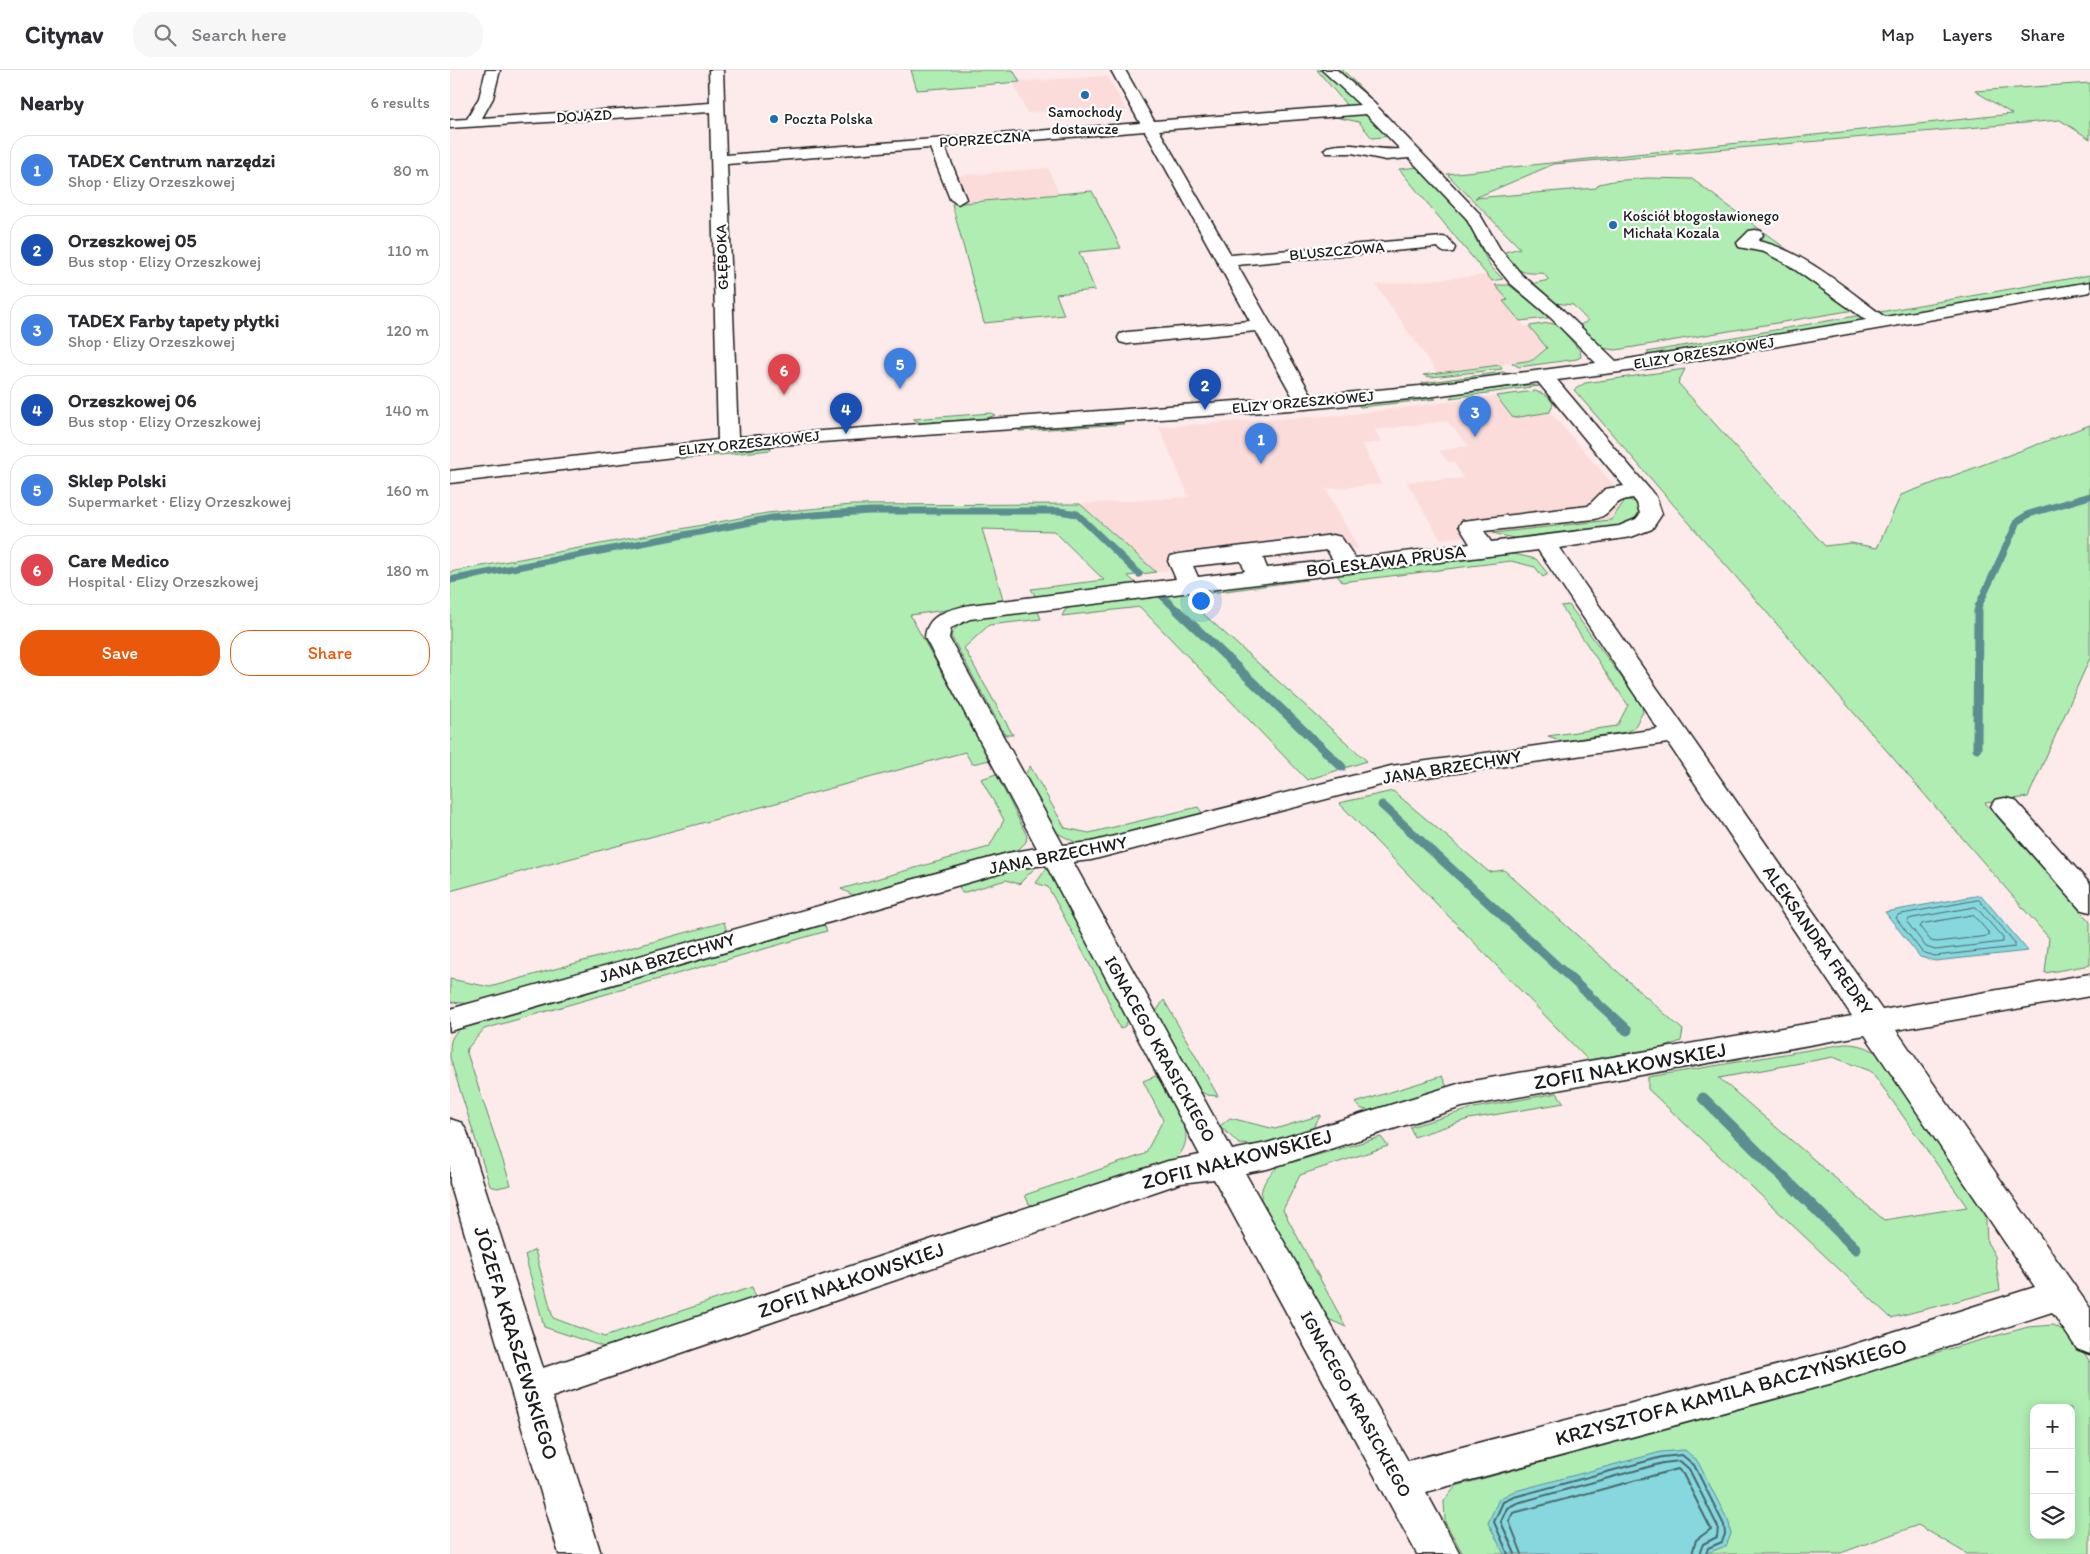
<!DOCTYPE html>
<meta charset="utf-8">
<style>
:root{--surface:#fff;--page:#f7f7f7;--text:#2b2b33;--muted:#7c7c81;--line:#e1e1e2;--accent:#ea580c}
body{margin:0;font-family:Itim,sans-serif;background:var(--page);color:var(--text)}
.controls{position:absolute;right:15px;bottom:15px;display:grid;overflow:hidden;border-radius:10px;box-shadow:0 2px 12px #0003}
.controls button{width:45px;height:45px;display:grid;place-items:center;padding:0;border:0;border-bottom:1px solid var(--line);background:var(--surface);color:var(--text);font:25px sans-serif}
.you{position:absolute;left:750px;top:530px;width:18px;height:18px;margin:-12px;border:4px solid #fff;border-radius:50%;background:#1a73e8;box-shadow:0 0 0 8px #1a73e833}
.badge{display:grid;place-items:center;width:32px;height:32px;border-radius:50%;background:var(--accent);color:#fff;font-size:16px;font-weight:700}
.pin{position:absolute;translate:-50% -41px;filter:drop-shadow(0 1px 2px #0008)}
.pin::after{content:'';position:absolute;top:26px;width:18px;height:15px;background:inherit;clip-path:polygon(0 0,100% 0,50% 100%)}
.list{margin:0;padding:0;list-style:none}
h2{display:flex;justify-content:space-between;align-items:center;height:65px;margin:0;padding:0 20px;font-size:21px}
h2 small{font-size:16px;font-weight:400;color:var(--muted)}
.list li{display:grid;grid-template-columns:32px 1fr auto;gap:15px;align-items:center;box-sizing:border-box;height:70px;margin:0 10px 10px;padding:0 10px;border:1px solid var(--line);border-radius:20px}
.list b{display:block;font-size:19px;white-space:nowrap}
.list p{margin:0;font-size:16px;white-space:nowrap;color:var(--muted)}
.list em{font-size:16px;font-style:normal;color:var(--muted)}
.actions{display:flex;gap:10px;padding:15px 20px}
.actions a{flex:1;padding:11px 0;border:1px solid var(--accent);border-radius:20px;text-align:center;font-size:18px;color:var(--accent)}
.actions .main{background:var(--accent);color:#fff}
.icon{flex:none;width:28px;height:28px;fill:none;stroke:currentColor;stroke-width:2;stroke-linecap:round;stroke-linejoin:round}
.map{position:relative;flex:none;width:1640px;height:1484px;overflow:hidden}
header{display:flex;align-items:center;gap:30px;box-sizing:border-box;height:70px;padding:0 25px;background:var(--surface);border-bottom:1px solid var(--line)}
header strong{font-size:24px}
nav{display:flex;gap:28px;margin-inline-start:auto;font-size:18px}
.search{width:350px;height:45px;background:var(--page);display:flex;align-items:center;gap:12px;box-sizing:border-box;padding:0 18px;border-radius:20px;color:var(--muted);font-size:19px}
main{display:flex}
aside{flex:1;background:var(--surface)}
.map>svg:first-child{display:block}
</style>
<header>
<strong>Citynav</strong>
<div class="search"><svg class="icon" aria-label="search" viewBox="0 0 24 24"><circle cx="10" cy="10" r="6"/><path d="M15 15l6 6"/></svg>Search here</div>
<nav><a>Map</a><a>Layers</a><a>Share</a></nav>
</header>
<main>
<aside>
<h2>Nearby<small>6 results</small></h2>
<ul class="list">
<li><span class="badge" style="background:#3f7fe0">1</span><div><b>TADEX Centrum narzędzi</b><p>Shop · Elizy Orzeszkowej</p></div><em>80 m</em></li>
<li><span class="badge" style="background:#1a4fb4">2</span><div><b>Orzeszkowej 05</b><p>Bus stop · Elizy Orzeszkowej</p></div><em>110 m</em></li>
<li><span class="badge" style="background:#3f7fe0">3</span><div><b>TADEX Farby tapety płytki</b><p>Shop · Elizy Orzeszkowej</p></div><em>120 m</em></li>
<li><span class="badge" style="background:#1a4fb4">4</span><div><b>Orzeszkowej 06</b><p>Bus stop · Elizy Orzeszkowej</p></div><em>140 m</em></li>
<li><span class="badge" style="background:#3f7fe0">5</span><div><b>Sklep Polski</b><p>Supermarket · Elizy Orzeszkowej</p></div><em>160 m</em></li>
<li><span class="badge" style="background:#e0444e">6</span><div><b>Care Medico</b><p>Hospital · Elizy Orzeszkowej</p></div><em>180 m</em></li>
</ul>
<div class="actions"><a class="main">Save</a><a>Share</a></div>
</aside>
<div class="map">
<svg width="1640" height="1484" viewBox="0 0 1640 1484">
<rect width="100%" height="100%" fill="#fdeaea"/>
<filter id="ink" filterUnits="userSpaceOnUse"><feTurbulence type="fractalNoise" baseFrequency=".02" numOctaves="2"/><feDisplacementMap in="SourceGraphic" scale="10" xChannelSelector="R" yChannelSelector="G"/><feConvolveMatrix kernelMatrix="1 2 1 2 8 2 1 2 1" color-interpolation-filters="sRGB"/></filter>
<g filter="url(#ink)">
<g fill="#fbdcdb">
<path d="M657,6L677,41L636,44L633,39L577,43L563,12Z"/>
<path d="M495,77L506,106L598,98L609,124L502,134L482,79Z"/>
<path d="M1037,205L1059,231L1054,232L1074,256H1079L1098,277L1083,290L988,304L926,215Z"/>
<path d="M1046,326L1063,348L1100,342L1176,429L1161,450L990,469L957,412L1013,408L1004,392H998L989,381L1019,376L997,351L925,360L932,372L912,374L931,414L876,419L908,478L706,502L630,434L739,427L709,357L905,344Z"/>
</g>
<g fill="#b0edb3" stroke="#668468" fill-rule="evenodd">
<path d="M461,0H563L570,12L467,20Z"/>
<path d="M867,0H893L928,36L899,38Z"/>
<path d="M1640,13V69L1610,50L1104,94L1025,128L1146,118L1149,114L1163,111L1197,108L1242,109L1416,238L1166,280L1144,277L1126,257L1138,251L1123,235L1105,233L1085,216V213L1099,210L1093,203C1070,204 1068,201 1052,185L1055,182L1070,178L997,104L1562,44L1525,21Z"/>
<path d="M909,44L918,45L942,66L922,68L909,52L880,46Z"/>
<path d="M970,97L1021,154L1025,168L1041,197L1053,209L1042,211L949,99Z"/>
<path d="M642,121L671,178L629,182L645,220L606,224L614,245L534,253L502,134Z"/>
<path d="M1640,205V212L1432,249L1424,243Z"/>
<path d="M1045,215H1059L1099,246L1098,248L1070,251L1053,231L1058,230Z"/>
<path d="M1412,245L1420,250L1202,286L1197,282Z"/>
<path d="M1099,253L1108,255L1130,281L1131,287L1127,289L1069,297L1062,293L1083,290L1097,278L1079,256Z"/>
<path d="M1050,295L1052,299L981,307L973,305Z"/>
<path d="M1235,299L1228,313L1375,476L1401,473L1427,478L1451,425L1640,355V588L1578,727L1535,733L1640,852V895L1595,903L1599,868L1124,320L1135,313Z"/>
<path d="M1053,302L1058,304L1056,306L979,315L972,313Z"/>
<path d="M1077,315L1089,316L1000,328L1004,324Z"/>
<path d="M1085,321C1094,324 1099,326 1103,334L1100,342L1063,348L1046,326Z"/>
<path d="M979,327L986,329L910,337L908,334Z"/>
<path d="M541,343L545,345L538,348L471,353L463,349Z"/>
<path d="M673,351L674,354L569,361V358Z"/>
<path d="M320,377L321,380L230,389V385Z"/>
<path d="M1176,429L1188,433L1190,439C1186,451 1178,453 1166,456L1067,469L1043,463L1161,450Z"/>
<path d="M630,434L706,502L678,506L689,516L586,527L581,519L654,510L604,461L532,459L554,532L460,545L540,690L522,694L515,682L0,821V502L317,443L402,435Z"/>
<path d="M1064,484L1086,489L1098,504L1093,507L1085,497L1061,491L892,512L886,504Z"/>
<path d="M854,507L857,510L753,524L757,529L740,532L917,691L857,710L690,537L612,546L615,540L625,535Z"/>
<path d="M1119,535L1192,636L1193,642L1184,658L1176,662L1112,671L1098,666L1167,656L1178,635L1111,536Z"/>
<path d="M587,539L591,549L539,555L514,578L563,665H555L501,566C508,542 565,542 587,539Z"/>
<path d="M580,696L615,758L639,763L748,737L753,744L643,773H627L607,763L575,705Z"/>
<path d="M546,704L577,766L576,772L569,779L403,825L391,819L539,777L554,750L531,709Z"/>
<path d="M943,721L1039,802L1054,800L1233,960L1231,971L1215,977L1138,990L889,733Z"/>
<path d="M588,795L569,814L556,810L512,823L508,814L574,796Z"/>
<path d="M596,799L603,805L679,948L675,956L670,959L655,923L598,817L586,813Z"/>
<path d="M274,852L277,862L24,934L0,932V909L40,917Z"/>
<path d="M373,852L377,861L34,959L16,980L61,1115L47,1118L40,1116L0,988C0,969 0,966 16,954Z"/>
<path d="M714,930L768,1026L757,1025L746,1019L705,943Z"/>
<path d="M1394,974C1410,974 1420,977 1432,988L1535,1133L1537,1172L1545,1186L1550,1220L1441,1248L1198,1019V1007ZM1383,987L1422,1002L1517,1137L1434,1150L1269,1008Z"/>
<path d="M708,1005C722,1030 753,1066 724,1090L587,1136L579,1134L575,1125L695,1084L713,1050L693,1011Z"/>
<path d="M992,1006L998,1019L921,1041L912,1039L905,1033Z"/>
<path d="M1107,1023L1114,1033L1019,1049L964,1067L960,1057L1024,1038Z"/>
<path d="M871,1045L861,1061L805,1075L789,1074L770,1056L780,1048L825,1059Z"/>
<path d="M931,1067L938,1076L850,1105L833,1140L896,1257L876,1248L811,1132C810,1116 816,1107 829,1096Z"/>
<path d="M85,1180L103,1248L154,1267L302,1217L306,1228L154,1277L94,1257L75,1185Z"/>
<path d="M1604,1255L1624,1267L1640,1292V1484H1517L1468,1455L1388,1484H1013L995,1452L994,1431L1006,1416L1578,1257ZM1584,1338H1621V1465H1584Z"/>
</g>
<g fill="#87d8de" stroke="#5c8d90">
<path d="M1531,825L1578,881L1485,891L1470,887L1435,842Z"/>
<path d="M1235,1380L1248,1392L1279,1453L1281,1464L1276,1476L1255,1484H1054L1038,1453L1049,1429L1062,1422L1211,1382Z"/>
</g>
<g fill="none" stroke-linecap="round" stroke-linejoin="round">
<g stroke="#47676a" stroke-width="1">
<path d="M1529,830L1565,873V877L1485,886L1472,882L1446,848L1448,845Z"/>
<path d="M1526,837L1553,868V872L1485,880L1476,877L1457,852L1459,849Z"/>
<path d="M1523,845L1539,863L1538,866L1486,872L1481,871L1470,857L1472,854Z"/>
</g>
<g stroke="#47676a" stroke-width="2">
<path d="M1058,1484L1044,1452L1053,1432L1064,1427L1212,1387L1232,1385L1244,1395L1274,1455L1275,1464L1272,1472L1258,1478L1256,1484"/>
<path d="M1065,1484L1051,1452L1057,1438L1067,1433L1213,1393L1230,1391L1239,1399L1268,1457L1267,1467L1253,1474L1249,1484"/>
<path d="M1072,1484L1059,1451L1063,1443L1228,1399L1233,1404L1261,1459L1246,1470L1242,1484"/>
</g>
<g stroke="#5c8d90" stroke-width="7">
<path d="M0,510L322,448L419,441H609L627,444L689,504"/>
<path d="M711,525L729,542"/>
<path d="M1528,542V537L1568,451L1579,444L1640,426"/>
</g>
<g stroke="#5c8d90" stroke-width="9">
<path d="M728,541L892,697"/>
<path d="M1527,678L1528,541"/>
<path d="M932,735L1165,949"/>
</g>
<g stroke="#5c8d90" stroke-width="11">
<path d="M1163,947L1177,960"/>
<path d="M1253,1028L1406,1179"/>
</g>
<defs>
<g id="minor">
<path d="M36,0H50L43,28L32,48L260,33L259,0H273L276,85L690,53L661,0H675L704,51L910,35L872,0H887L919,28L1029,143L1050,179L1072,205L1113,240L1166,291L1416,250L1337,194L1314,182L1289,177L1287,173L1299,161L1305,160L1311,161L1313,165L1308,171C1353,180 1397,220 1435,247L1640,212V222L1201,298L1107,310L1206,427L1212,444L1202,459L1181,467L1109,478L1432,940L1640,904V926L1446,960L1640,1238V1284L1627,1279L1602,1242L1383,1313L976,1422L1010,1484H967L764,1109L731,1113L102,1327L151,1484H109L0,1113V1049L12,1053L17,1062L93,1298L718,1091L750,1085L596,795L569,798L0,961V939L558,783L587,778L475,568C476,544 501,539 520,535L726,509L718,491L721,486L729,484L883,465L891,467L905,488L1020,474L1009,456L1012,451L1138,436L1155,419L1174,416L1088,312L970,328L856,339L327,375L0,413V401L268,370L260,42L0,58V50L17,49L29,28ZM916,44L950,79C925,81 902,70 877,77L874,80L877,83H902L936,90L959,88L1016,148L1034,181L1060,213L1101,248L1146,293L970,316L862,326L787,195L988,177C992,183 996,183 1003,182L1005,178L998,168L992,167L781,185L709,60ZM695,61L800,251L677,262L670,264L668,268L670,272L677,274L806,261L843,327L288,367L277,94L480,78L500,129L508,134L516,129L495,77ZM1183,428L1187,433L1190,444L1186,449L1169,456L1041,472L1034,461L1145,449C1164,444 1159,431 1183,428ZM877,480L883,490L817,498L813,488ZM1088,480L1208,659L941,696L641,772L613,775L499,568L501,558L520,549ZM791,491L795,501L748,507L743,496ZM1218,673L1402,946L1011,1013L817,1073L782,1080L623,792L641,790L942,712ZM1415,965L1585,1217L1383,1281L958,1391L795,1103L817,1099L1012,1037Z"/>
<path d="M1555,728L1565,730L1640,814V842L1630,839L1545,742L1541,736L1545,730Z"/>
</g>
</defs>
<use href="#minor" stroke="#1c1c1c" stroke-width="3"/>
<use href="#minor" fill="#fff" fill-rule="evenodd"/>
</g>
</g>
<g fill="#1f6fb2" stroke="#fff" stroke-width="2">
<circle cx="635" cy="25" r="5"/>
<circle cx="324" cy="49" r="5"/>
<circle cx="1163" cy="155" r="5"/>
</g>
<g text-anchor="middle" stroke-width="4.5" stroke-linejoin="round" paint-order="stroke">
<g font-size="15" fill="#1c1c1c" stroke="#fff" text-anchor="start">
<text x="635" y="47" text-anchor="middle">Samochody<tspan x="635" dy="17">dostawcze</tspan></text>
<text x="334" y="54">Poczta Polska</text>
<text x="1173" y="151">Kościół błogosławionego<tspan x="1173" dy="17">Michała Kozala</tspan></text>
</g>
<g font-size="15" fill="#1c1c1c" stroke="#fff">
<text transform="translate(134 46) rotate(-3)" y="5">DOJAZD</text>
<text transform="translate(535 69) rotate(-4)" y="5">POPRZECZNA</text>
<text transform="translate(887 181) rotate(-5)" y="5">BLUSZCZOWA</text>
<text transform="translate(272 187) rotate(-92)" y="5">GŁĘBOKA</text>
<text transform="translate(1254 283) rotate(-9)" y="5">ELIZY ORZESZKOWEJ</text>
<text transform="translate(853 332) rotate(-5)" y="5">ELIZY ORZESZKOWEJ</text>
<text transform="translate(299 373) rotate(-6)" y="5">ELIZY ORZESZKOWEJ</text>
</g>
<g font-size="18" fill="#1c1c1c" stroke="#fff">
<text transform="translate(936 491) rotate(-7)" y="6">BOLESŁAWA PRUSA</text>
<text transform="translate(1002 697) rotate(-9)" y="6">JANA BRZECHWY</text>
<text transform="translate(608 785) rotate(-11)" y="6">JANA BRZECHWY</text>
<text transform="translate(1368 870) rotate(55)" y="6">ALEKSANDRA FREDRY</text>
<text transform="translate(217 888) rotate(-16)" y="6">JANA BRZECHWY</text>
<text transform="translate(710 979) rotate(61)" y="6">IGNACEGO KRASICKIEGO</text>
<text transform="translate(906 1334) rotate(61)" y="6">IGNACEGO KRASICKIEGO</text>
</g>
<g font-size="21" fill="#1c1c1c" stroke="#fff">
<text transform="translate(1180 996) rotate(-10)" y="7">ZOFII NAŁKOWSKIEJ</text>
<text transform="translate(787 1089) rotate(-14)" y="7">ZOFII NAŁKOWSKIEJ</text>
<text transform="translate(401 1210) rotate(-19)" y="7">ZOFII NAŁKOWSKIEJ</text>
<text transform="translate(66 1273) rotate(73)" y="7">JÓZEFA KRASZEWSKIEGO</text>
<text transform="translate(1281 1322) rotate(-15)" y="7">KRZYSZTOFA KAMILA BACZYŃSKIEGO</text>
</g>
</g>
</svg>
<div class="controls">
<button>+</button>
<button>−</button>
<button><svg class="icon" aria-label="layers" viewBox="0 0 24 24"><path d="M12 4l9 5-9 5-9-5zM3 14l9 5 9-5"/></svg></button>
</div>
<div class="you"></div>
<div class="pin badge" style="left:811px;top:394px;background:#3f7fe0">1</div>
<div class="pin badge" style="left:755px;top:340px;background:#1a4fb4">2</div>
<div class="pin badge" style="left:1025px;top:367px;background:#3f7fe0">3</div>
<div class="pin badge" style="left:396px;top:364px;background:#1a4fb4">4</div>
<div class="pin badge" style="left:450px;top:319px;background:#3f7fe0">5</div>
<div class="pin badge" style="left:334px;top:325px;background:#e0444e">6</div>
</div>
</main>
